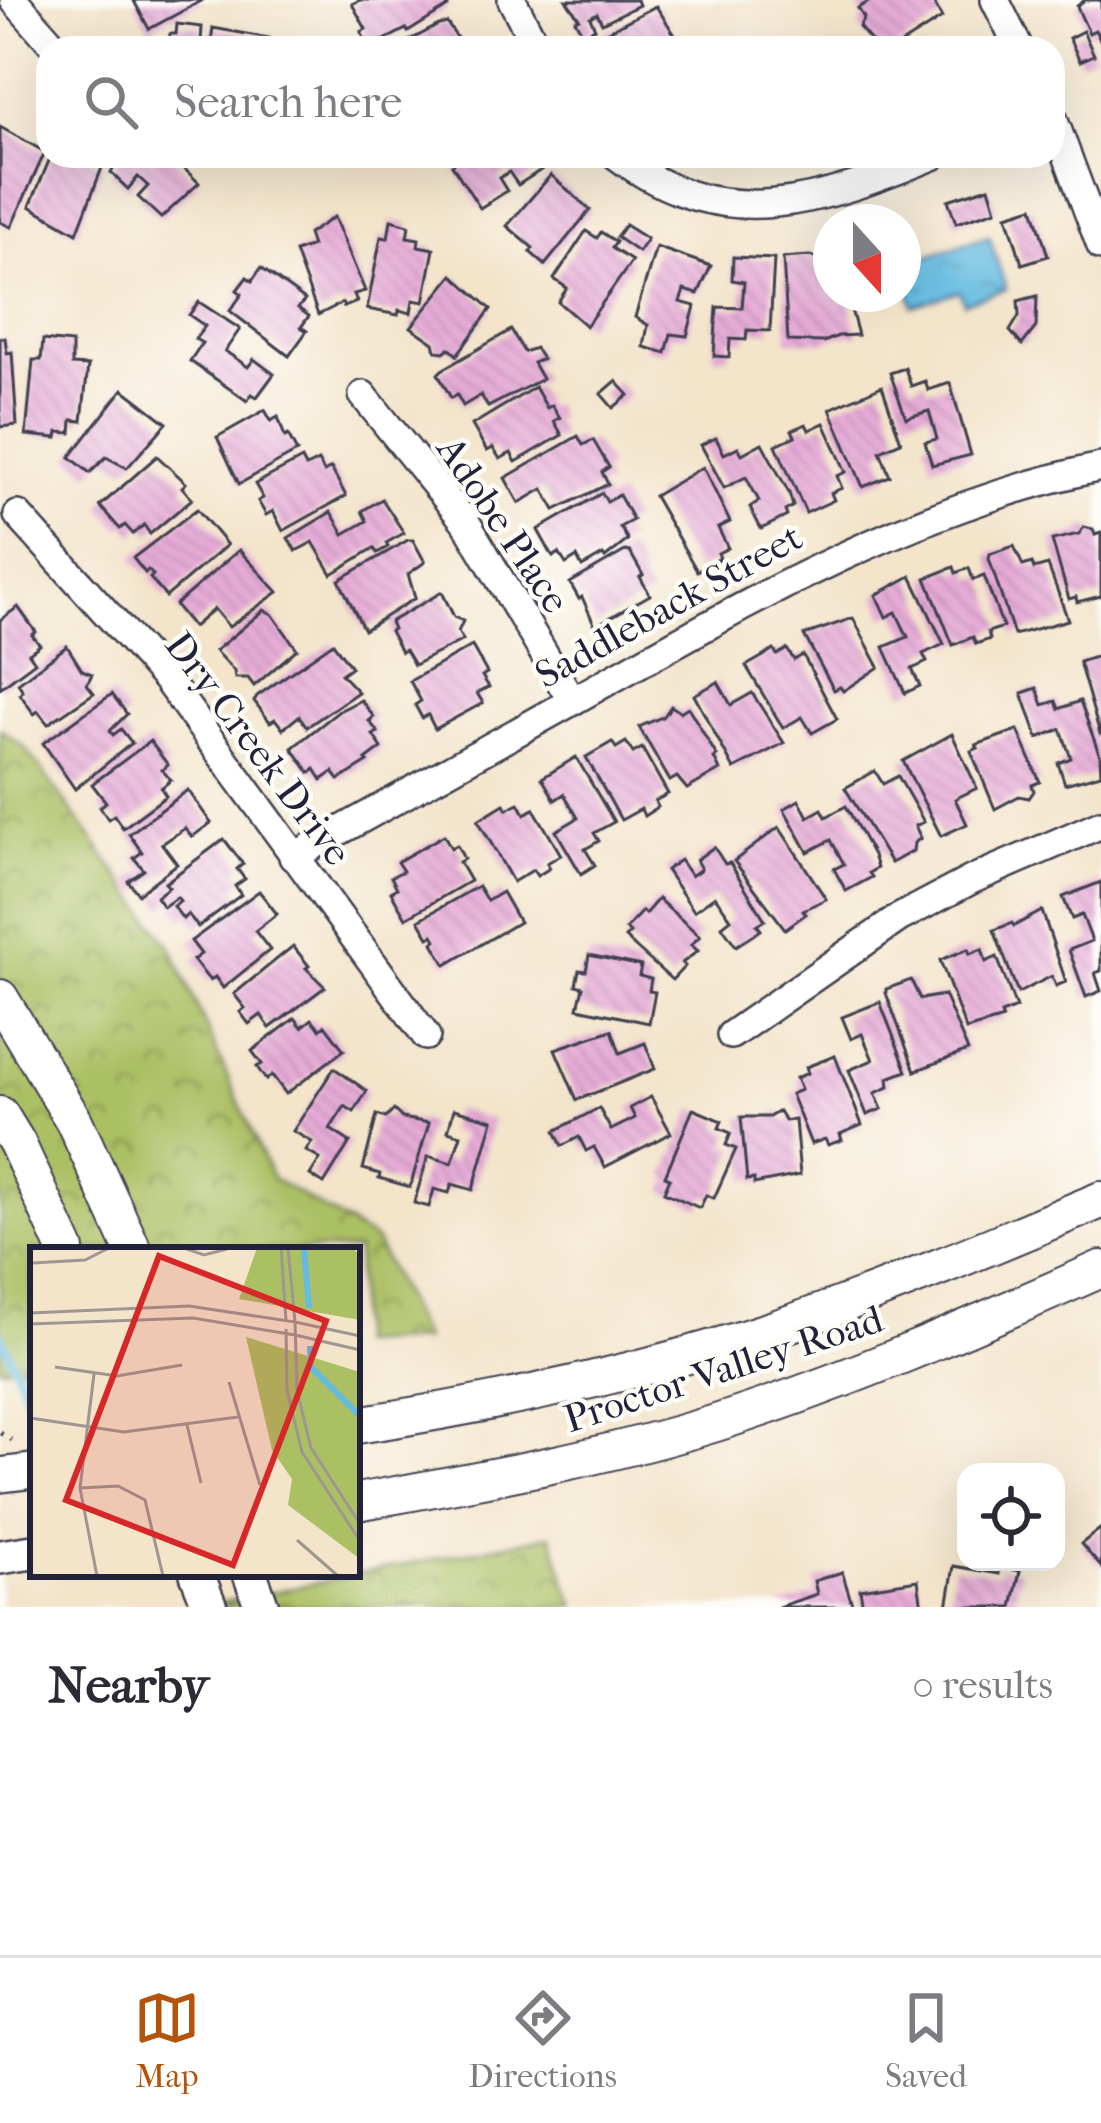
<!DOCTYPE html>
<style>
:root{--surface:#fff;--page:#f7f7f7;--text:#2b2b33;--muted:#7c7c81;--line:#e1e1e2;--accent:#b45309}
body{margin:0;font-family:"IM FELL French Canon",serif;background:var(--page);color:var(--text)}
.controls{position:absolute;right:36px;bottom:36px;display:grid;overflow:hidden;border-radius:24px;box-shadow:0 12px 48px #0002}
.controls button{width:108px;height:108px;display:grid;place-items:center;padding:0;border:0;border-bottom:3px solid var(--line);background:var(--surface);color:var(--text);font:60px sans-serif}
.compass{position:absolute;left:813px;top:204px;width:108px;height:108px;border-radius:50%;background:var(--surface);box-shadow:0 12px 48px #0002;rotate:159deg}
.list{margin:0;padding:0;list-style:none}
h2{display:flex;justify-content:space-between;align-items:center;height:156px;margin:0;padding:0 48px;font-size:51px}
h2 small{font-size:39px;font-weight:400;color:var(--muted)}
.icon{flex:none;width:66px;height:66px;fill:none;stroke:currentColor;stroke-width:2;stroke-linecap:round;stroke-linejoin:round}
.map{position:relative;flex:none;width:1101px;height:1607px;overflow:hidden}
.search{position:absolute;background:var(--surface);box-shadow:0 12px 48px #0002;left:36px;right:36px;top:36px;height:132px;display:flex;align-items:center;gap:30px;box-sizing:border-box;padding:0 42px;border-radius:36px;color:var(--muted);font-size:45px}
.sheet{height:348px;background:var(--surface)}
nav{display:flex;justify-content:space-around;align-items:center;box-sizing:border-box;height:168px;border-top:3px solid var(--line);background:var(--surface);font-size:33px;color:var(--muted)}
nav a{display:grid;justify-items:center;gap:6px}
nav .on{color:var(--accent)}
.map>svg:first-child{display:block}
</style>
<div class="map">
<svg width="1101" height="1607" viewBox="0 0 1101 1607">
<defs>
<pattern id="park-crowns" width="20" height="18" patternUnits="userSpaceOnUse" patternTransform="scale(3)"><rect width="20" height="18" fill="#abbf63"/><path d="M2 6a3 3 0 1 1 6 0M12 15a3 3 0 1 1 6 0" fill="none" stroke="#8b9b53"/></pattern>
<pattern id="water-ripples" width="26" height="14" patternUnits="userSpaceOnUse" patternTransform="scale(3)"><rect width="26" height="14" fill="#64bbe1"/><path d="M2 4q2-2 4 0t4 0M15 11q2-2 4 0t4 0" fill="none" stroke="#56a0c2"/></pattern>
<pattern id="building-back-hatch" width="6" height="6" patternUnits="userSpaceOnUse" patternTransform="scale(3)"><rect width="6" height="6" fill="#e6abd7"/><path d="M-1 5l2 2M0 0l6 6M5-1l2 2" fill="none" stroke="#c593b9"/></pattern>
</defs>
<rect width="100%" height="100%" fill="#fdfcf7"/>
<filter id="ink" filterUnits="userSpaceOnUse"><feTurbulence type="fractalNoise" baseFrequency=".00833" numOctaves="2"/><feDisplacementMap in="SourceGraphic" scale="24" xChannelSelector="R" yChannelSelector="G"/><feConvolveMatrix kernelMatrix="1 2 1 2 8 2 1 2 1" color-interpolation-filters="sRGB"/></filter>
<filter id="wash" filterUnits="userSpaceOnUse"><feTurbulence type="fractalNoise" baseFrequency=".004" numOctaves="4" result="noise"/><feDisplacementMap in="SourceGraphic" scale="48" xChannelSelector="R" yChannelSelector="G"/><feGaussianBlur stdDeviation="2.7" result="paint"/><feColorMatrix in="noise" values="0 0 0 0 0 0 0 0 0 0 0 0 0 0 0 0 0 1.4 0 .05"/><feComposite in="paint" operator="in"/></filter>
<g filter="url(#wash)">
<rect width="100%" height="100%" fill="#f3e4ca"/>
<g fill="url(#park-crowns)" stroke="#66704f" stroke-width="3">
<path d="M0,729L25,747L171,947L272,1178L375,1240L424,1340L357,1344V1250H33V1365L0,1367Z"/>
<path d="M551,1535L575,1607H199Z"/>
</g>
<path fill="url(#water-ripples)" stroke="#436e8e" stroke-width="3" d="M989,236L1006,289L964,303L959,291L913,306L903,264Z"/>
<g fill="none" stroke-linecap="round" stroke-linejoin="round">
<path stroke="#64bbe1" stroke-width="8" d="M0,1333L33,1410"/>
</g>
<g id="blocks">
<g fill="url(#building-back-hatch)">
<path d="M137,0H203L149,29L134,1Z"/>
<path d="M360,0H445L448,7L408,32L406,29L369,48L361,32L366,29L352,4Z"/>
<path d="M566,0H637L639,5L602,23L597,13L590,17L595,28L583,34L575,20L579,18Z"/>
<path d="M872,0H932L942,18L895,48H877L859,27L864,18L858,8Z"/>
<path d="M1085,0H1101V41L1095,30L1089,33L1081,16L1077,6Z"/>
<path d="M656,6L678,40L671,44L673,48H590L587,42Z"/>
<path d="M447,23L463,47L395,48L439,25Z"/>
<path d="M177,24L202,27L201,42L211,43L213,28L269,38L268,48H168L170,34H176Z"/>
<path d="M1083,31L1094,55L1080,61L1069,38Z"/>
<path d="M0,127L45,152L11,227L0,222Z"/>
<path d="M51,156H81L103,165L77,233L30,206Z"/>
<path d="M120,156H171L199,183L161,218L138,197L148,186L138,177L128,189L111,173Z"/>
<path d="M462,156H536L544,168L518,185L509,172L499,178L507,191L480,208L452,165Z"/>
<path d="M551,175L590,210L545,265L530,252L533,248L507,226Z"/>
<path d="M989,187L996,210L956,223L948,200Z"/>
<path d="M1033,207L1048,256L1022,264L1007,215Z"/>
<path d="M334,217L365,291L354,294L357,302L344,307L342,303L318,315L295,252L312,246L308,234Z"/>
<path d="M391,220L409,225L407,237L419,239L418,246L434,249L424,302L413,300L411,313L399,310L398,315L367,309L381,237L388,238Z"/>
<path d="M625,225L647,239L638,252L616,237Z"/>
<path d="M586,231L597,238L601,232L616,242L612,248L632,261L586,326L558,302L567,288L554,279Z"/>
<path d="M656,247L711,266L698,294L684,290L680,302L695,306L687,336L671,334L666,353L644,347L648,325L635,317Z"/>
<path d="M823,254H831V269H826V277H831V294L840,295L839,302H849L858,335L838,336L824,342L788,341L783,258L810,256L822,259Z"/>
<path d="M733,257L774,259L770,331L747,330L746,340L730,339L729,357L714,356L717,307L742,308L744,282L732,280Z"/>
<path d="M261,268L305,300L298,308L309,316L301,327L307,331L289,356L230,311L242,294L237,290L247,277L252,281Z"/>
<path d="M453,275L491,309L457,355L449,348L444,352L436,351L434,343L411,327Z"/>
<path d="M1037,296L1036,327L1022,345L1010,331L1019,316L1018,301Z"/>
<path d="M199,302L240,329L225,351L248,367L254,359L274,374L257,397L252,394L247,401L190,361L202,343L195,339L205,326L189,315Z"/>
<path d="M511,330L524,352L535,348L542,359L533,363L542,379L488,407L481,395L463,406L457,395L451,398L438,374L442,370Z"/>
<path d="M0,338H5L7,353L12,352L17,425L0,427Z"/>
<path d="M43,340L72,343V365L88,366L82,421L72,420L71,433L58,432L57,438L26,435L33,360H41Z"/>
<path d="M905,368L911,386L925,381L928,390L950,383L971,455L932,465L925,442L937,439L929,411L906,418L890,373Z"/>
<path d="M616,381L629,395L613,408L601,394Z"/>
<path d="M882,386L901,442L880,451L890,476L863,487L830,409Z"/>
<path d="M535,387L547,408L552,405L560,418L554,421L562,435L516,462L511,453L500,459L493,448L487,451L472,425Z"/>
<path d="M123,389L167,423L127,468L106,457L90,473L70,457Z"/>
<path d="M265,410L271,421L278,417L285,437L288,435L297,452L239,484L217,437Z"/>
<path d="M824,423L846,472L837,476L842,488L831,493L834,500L806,513L776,445L795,436L792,430L806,424L809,430Z"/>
<path d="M578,436L583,445L593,440L609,467L602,472L608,484L555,510L543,489L519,503L505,478Z"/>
<path d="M716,438L724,454L738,447L742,454L762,443L789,493L793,506L785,511L787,516L761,529L750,507L759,501L746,477L724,488L701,445Z"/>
<path d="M157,456L186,483L182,487L192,499L150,534L144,525L133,534L125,525L120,529L100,506Z"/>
<path d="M302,459L306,467L318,461L324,472L331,468L346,496L283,531L273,511L266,515L258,501L263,498L255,484Z"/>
<path d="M703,467L730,522L718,528L728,548L718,553L720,558L697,571L654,496Z"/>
<path d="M602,493L607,502L619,495L633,520L620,527L628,540L605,558L603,555L582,567L577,557L566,564L559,553L553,557L538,530Z"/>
<path d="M382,499L404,533L386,543L388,547L377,553L374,548L332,574L313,542L296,551L288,538L331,512L344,534L367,521L362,511Z"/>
<path d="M197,509L227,545L166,597L150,578L153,575L148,570L145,573L133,558Z"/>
<path d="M1084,527L1093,529L1095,535L1101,533V596L1077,602L1076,597L1069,599L1052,540L1079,534Z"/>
<path d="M408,540H413L425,562L408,574L415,598L364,630L339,580Z"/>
<path d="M1014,546L1023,566L1032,563L1034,569L1048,565L1068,620L1014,635L989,559L990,554Z"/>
<path d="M239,550L278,592L229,627L214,609L193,627L175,605Z"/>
<path d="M625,551L630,552L643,575L640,577L650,595L595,626L582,597L579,599L570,583Z"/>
<path d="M954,567L956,573L969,568L973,580L984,576L1003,627L988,632L990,639L976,644L973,637L953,645L926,578Z"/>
<path d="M911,576L944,644L923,654L927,662L912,669L920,686L905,693L884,647L908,637L896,612L886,617L876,595Z"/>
<path d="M442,592L454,617L463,621L458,632L463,640L414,665L405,650L401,652L390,631L393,629L390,622Z"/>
<path d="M18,607L36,632L32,635L40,645L29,653L35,662L0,688V620Z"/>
<path d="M264,610L272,614L297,649L254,686L248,678H235L234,671L215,651Z"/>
<path d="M853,618L879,667L843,691L840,687L834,690L804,635Z"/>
<path d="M333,643L351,667L341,674L358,692L307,727L299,716L283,729L275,719L270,722L254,701L257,696Z"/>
<path d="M67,646L82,670L92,674L87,684L94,693L48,724L38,711L34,714L20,694L23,691L18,683Z"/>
<path d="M472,646L487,673L482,676L489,687L477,693L483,703L435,729L428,715L422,718L415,705L421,701L410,681Z"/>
<path d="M787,649L794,660L803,655L837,719L812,733L802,717L783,728L746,666L774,650L777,655Z"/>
<path d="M1101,655V733L1100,734L1079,662Z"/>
<path d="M718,682L731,705L752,693L784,743L734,769L694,695Z"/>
<path d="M1037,688L1043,705L1056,701L1059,709L1080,701L1100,756L1101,774L1065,784L1058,763L1071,758L1061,729L1038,738L1022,693Z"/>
<path d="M112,694L127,714L110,731L113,735L121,729L132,743L75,789L43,743Z"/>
<path d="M361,700L374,717L369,721L378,732L373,735L382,748L366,760L368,762L339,780L333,772L322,780L315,769L310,773L292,748L339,711Z"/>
<path d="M671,706L680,712L688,707L717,756L714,758L720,770L687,789L677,777L670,781L639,727L664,716Z"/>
<path d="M1018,730L1040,782L1032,785L1034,791L1029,798L1019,796L995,809L971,751L978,748L976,745Z"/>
<path d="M952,734L977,788L955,799L967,824L941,836L903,761Z"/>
<path d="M150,741L168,765L162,770L171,780L161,788L166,796L123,828L114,815L108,819L100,807L106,802L92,784Z"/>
<path d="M612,742L616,748L626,742L633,753L642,748L668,794L655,801L658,807L644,816L641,809L621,820L586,757Z"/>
<path d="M576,757L614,822L594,833L599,841L585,849L595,865L581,874L556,831L578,818L564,794L555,800L542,778Z"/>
<path d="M875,771L883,784L898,776L924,822L915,826L921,838L914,843L913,851L891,863L845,788Z"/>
<path d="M188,790L211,823L192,837L185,828L162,844L177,864L138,894L128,881L144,870L134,858L142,852L129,834Z"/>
<path d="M799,800L808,817L822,809L826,817L846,806L873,855L877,868L869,873L872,877L846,891L834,869L844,864L831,840L808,852L784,809Z"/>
<path d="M519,803L525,814L534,809L561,855L547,863L550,868L537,876L533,870L513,882L478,820L504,804L507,809Z"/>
<path d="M779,827L826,899L803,910L806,914L785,929L734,861Z"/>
<path d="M444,835L451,848L457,845L464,859L459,862L470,881L406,918L391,892L397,888L391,877L403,871L397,862Z"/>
<path d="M224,839L243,864L237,869L245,879L235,886L241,895L198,927L188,914L183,919L173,906L180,901L177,897L163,907L156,897L169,887L165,883Z"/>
<path d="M714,847L725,864L730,863L765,920L757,925L761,930L736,946L722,926L731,919L715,896L694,911L666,870L680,860L691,876L701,869L696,860Z"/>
<path d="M1101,882V971L1095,973L1101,991L1086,997L1069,950L1092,941L1082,915L1072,919L1063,897Z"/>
<path d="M478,886L487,901L502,892L519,922L446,965L433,943L436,940L433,935L429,937L419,920Z"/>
<path d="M259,891L277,914L255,931L270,950L223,988L215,977L210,981L193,960L201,954L191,941Z"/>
<path d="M658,899L700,936L691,945L698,951L682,963L685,966L672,980L625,938L630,933L626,929L642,911L645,914Z"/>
<path d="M1042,911L1066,982L1056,986L1052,976L1018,993L994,930L1012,923L1014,926Z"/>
<path d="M293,946L309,966L306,968L325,987L270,1028L261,1015L249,1024L240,1012L245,1008L234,994Z"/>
<path d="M968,949L970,954L982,949L986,962L997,957L1016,1008L1001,1014L1003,1019L966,1030L940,960Z"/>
<path d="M589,955L641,966L639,976L651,979L649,991L655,992L649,1023L578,1008L583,987L576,985L579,970L586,971Z"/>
<path d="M911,980L920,999L944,995L968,1051L915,1071L886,993V989Z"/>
<path d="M880,1002L907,1071L888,1078L889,1087L875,1093L882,1109L867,1115L849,1070L873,1060L862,1034L851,1039L842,1017Z"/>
<path d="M295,1018L302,1027L312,1019L320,1029L325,1025L344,1050L286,1094L272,1075L266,1080L257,1067L262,1064L252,1051Z"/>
<path d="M612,1030L620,1053L645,1043L655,1069L577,1100L555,1049Z"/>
<path d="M835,1056L862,1125L840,1134L842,1140L828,1145L825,1139L811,1144L791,1094L801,1090L796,1078L808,1073L806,1067Z"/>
<path d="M334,1068L367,1091L354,1112L345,1106L330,1129L350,1142L324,1184L310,1175L320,1159L306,1151L312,1142L293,1131Z"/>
<path d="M651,1097L671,1133L605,1167L594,1147L586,1151L579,1137L562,1146L555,1131L599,1108L611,1130L635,1118L630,1108Z"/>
<path d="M454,1109L493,1120L473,1190L452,1184L449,1193L434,1189L429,1207L414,1203L428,1156L452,1163L461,1135L448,1131Z"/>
<path d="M693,1109L722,1121L719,1128L731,1133L726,1145L736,1149L714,1198L706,1195L700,1208L664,1192L670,1178L665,1176Z"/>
<path d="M394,1110L402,1118L429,1123L410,1187L379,1178L380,1174L363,1169L377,1115L386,1118Z"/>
<path d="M779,1111L785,1121L795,1120L800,1175L754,1184V1179L747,1180L741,1117H769Z"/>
<path d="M1101,1528V1567L1081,1544Z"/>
<path d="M954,1566L999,1574L1000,1567L1020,1571L1012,1607H947Z"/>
<path d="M842,1572L853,1607H778L817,1594L814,1581Z"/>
<path d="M918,1580L922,1607H863L860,1589Z"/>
</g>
</g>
</g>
<g filter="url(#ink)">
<use href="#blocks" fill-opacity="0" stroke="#413f50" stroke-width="3"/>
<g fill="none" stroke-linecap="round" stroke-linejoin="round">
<defs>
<g id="minor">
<path d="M14,0L56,48"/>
<path d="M512,0L537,48"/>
<path d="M995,0L1019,48"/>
<path d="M1053,118L1101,246"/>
<path d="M617,156C724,237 822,201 933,156"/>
<path d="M363,395L467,524L572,701"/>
<path d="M18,515L166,679L426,1036"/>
<path d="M293,857C386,805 479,754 571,702C741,606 908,508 1101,467"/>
<path d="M731,1035L899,918L973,879L1101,824"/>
</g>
<g id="tertiary">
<path d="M0,1475L33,1471"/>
<path d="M0,1557L33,1552"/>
<path d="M197,1574L210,1607"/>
<path d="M250,1574L262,1607"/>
</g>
<g id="secondary">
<path d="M0,998L74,1121L133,1250"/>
<path d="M0,1115L17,1143L66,1250"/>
<path d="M357,1425C498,1403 641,1373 777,1328C887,1290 994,1245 1101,1200"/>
<path d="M357,1502C478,1480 599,1459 716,1423C849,1381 975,1325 1101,1269"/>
</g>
</defs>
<use href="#minor" stroke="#413f50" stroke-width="32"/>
<use href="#tertiary" stroke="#413f50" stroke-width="38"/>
<use href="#secondary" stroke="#413f50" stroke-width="40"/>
<path stroke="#413f50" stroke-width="4.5" stroke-dasharray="3 9" stroke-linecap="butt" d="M0,1433L12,1440"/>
<use href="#minor" stroke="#fff" stroke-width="27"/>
<use href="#tertiary" stroke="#fff" stroke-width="33"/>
<use href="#secondary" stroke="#fff" stroke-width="36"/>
</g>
</g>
<g text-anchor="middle" stroke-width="9" stroke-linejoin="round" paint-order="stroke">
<g font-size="39" fill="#22223b" stroke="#fdfcf7">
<text transform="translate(504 524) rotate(56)" y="14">Adobe Place</text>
<text transform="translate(668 605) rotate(-29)" y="14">Saddleback Street</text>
<text transform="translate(259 748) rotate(53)" y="14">Dry Creek Drive</text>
<text transform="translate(723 1368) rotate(-18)" y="14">Proctor Valley Road</text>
</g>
</g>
<g transform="translate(30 1247)">
<rect width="330" height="330" fill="#f3e4ca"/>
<path d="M227,1H323L330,9V73L209,52ZM216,90L330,125V312L258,258L262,232L242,203Z" fill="#abbf63"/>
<path fill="none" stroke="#64bbe1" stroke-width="6" d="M274,1L279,61M280,99L281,120L330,169"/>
<path fill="none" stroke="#9f9691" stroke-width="3" d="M154,1L174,8L197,2M251,1L256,73M258,1L265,75L330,89M3,16L55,13L79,1M0,66L159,59L265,75L267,143L281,201L330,277M0,77L163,71L265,88M256,82L257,143L272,205L330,294M265,88L330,103M25,120L87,129L152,118M64,127L50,241L67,329M199,135L230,238M0,171L94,185L208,170M157,178L171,236M50,241L88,239L115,253L133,329M267,293L308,329"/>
<path fill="#d62828" fill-opacity="0.15" stroke="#d62828" stroke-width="6" d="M129,9L296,74L203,318L36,253Z"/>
<rect width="330" height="330" fill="none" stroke="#22223b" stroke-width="6"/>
</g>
</svg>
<div class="controls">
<button><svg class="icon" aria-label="locate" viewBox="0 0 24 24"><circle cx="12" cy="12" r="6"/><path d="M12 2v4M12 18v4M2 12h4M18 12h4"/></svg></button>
</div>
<svg class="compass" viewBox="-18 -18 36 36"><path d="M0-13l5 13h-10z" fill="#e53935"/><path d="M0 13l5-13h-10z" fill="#7c7c81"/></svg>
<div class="search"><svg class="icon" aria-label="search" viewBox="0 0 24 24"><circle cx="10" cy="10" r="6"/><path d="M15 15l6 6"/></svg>Search here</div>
</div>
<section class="sheet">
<h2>Nearby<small>0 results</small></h2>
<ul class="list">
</ul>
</section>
<nav>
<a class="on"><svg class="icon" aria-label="map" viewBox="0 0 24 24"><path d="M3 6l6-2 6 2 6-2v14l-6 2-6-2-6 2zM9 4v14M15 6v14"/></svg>Map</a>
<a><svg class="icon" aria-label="directions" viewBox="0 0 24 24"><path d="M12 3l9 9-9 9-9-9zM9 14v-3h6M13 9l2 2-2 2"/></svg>Directions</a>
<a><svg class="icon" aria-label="saved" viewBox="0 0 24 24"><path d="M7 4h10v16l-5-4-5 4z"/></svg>Saved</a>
</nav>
